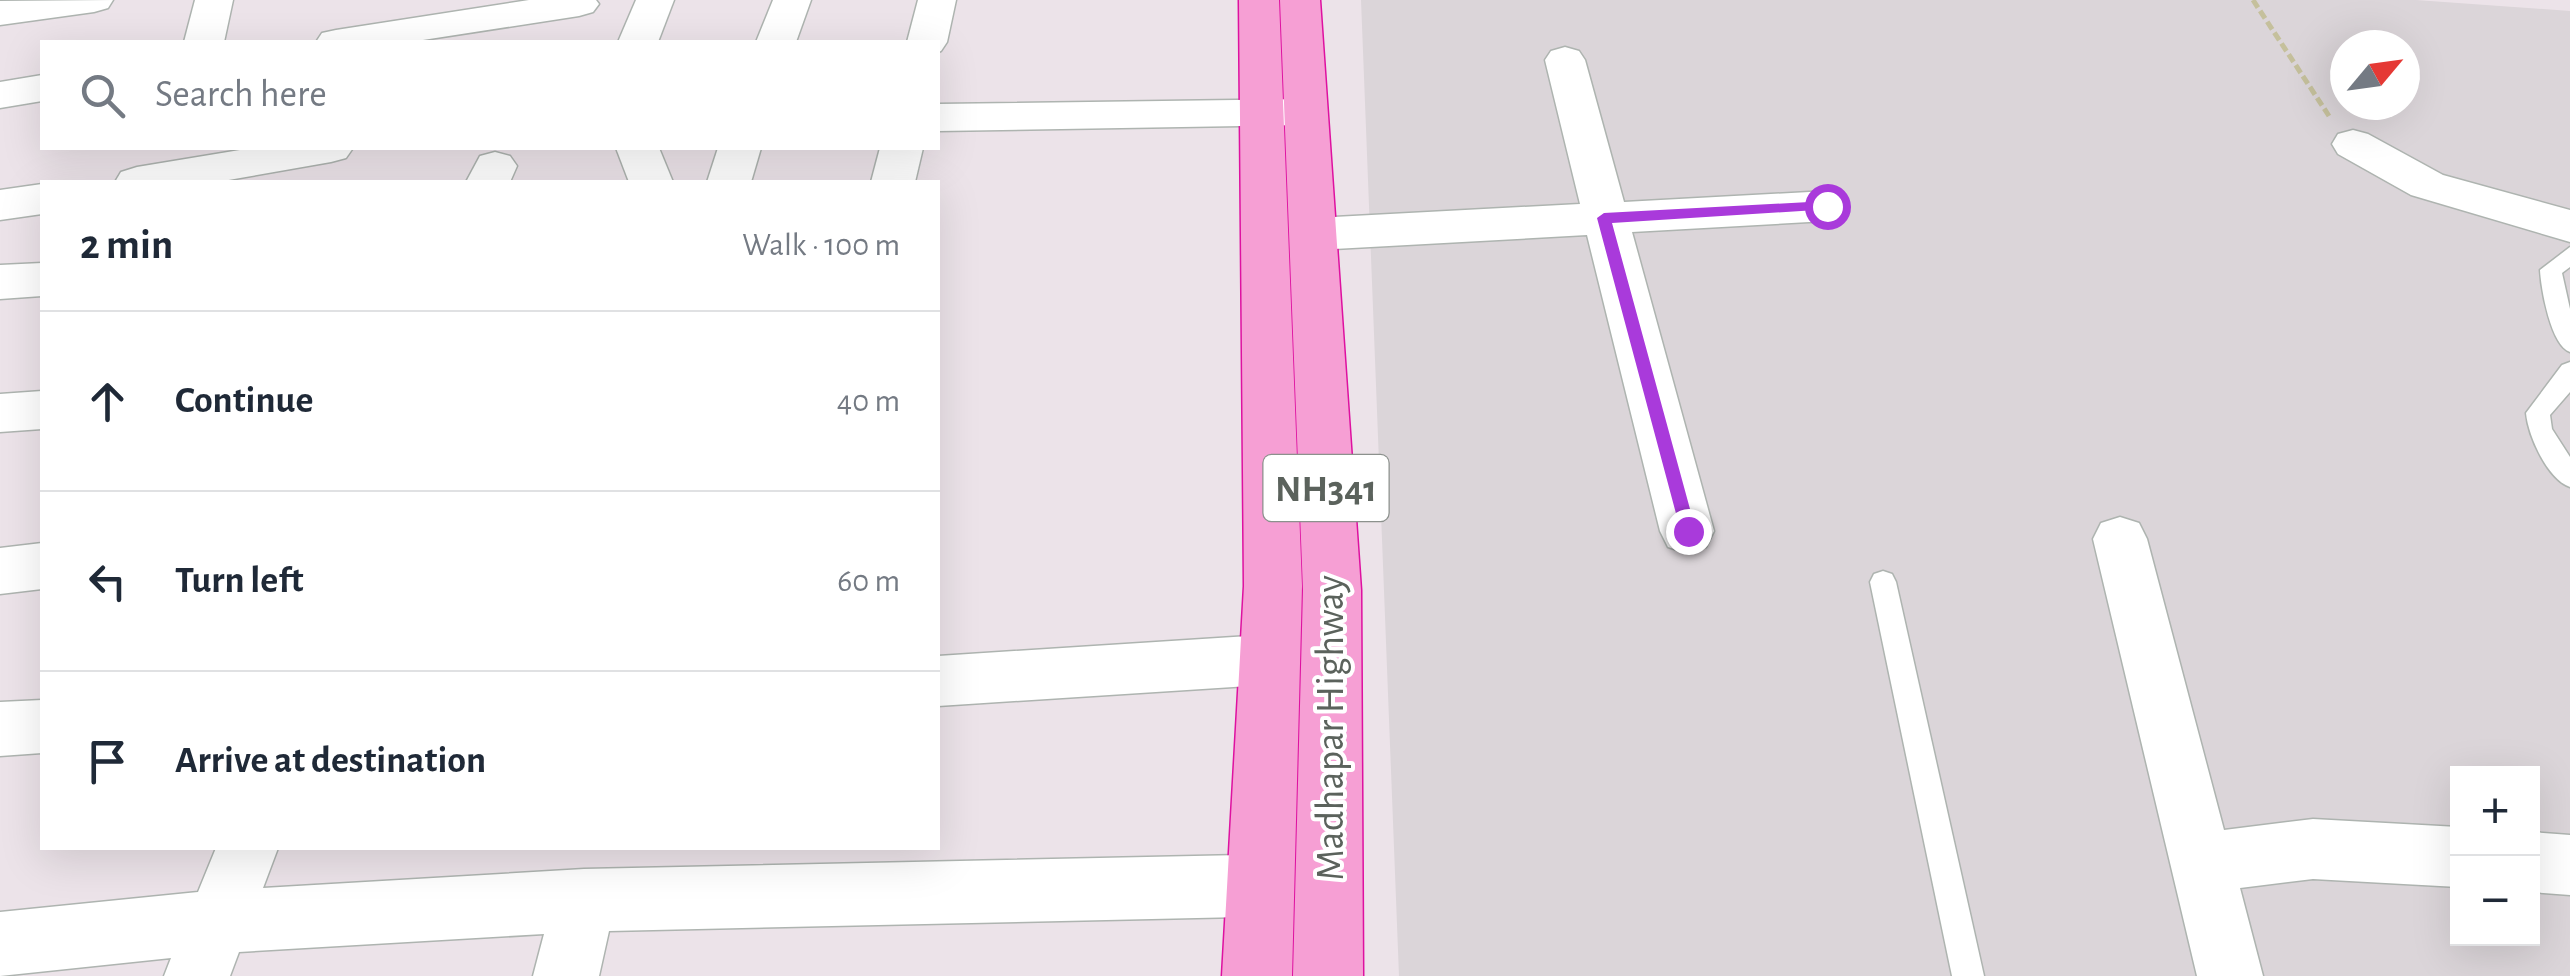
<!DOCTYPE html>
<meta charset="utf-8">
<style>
:root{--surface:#fff;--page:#f6f6f7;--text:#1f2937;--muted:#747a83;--line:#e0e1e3}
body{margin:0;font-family:"Alegreya Sans",sans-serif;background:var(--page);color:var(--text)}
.controls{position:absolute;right:30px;bottom:30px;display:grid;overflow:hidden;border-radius:0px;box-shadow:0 10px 40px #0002}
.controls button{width:90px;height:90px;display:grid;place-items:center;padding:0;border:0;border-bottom:2px solid var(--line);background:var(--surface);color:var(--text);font:50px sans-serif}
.compass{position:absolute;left:2330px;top:30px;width:90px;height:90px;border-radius:50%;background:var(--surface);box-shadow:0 10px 40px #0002;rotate:61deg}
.stop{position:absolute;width:30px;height:30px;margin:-22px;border:8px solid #a93adb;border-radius:50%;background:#fff}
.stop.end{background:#a93adb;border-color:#fff;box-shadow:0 2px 10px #0008}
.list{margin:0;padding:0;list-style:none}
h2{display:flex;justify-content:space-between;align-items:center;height:130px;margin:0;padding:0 40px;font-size:42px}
h2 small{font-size:32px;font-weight:400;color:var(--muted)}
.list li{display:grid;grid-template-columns:65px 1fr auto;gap:30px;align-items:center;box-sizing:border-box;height:180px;padding:0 40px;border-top:2px solid var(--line)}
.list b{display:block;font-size:38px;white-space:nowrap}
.list em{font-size:32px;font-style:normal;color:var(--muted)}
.icon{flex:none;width:55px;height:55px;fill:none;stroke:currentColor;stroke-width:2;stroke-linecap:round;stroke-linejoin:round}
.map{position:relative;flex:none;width:2570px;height:976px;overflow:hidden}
.search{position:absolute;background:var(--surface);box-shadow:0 10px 40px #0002;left:40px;top:40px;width:900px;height:110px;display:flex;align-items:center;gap:25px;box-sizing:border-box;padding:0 35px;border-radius:0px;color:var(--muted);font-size:38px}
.panel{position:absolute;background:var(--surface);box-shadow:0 10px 40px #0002;left:40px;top:180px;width:900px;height:670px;border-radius:0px}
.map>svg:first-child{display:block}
</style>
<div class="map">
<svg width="2570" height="976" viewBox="0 0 2570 976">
<rect width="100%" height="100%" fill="#ece3e9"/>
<path fill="#dbd5d9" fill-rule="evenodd" d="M1361,0H2416L2570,11V976H1399ZM2345,45H2405V105H2345ZM2458,774H2532V938H2458Z"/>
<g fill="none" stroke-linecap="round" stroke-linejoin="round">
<defs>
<g id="service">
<path d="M2570,247V267L2562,273L2570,309V352C2551,346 2541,289 2540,270Z"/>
<path d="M2570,362V392L2550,415L2552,429L2570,457V487C2547,479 2528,435 2526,413L2562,365Z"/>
<path d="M1883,571L1892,574L1896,582L1984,976H1952L1870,582L1874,574Z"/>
</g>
<g id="minor">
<path d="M113,0L108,8L94,12L0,25V1Z"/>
<path d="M195,0H233L224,42H184Z"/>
<path d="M529,0H596L599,4L593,12L579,16L410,42H316L322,33L336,30Z"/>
<path d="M636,0H674L658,42H618Z"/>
<path d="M773,0H811L796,42H756Z"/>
<path d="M918,0H956L947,42L941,51L938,52V42H907Z"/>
<path d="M1565,47L1579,51L1585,60L1624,202L1827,191L1843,195L1849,206L1843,217L1827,221L1632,232L1714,531L1706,547L1687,553L1668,547L1660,531L1587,235L1334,249L1318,244L1311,233L1318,222L1334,217L1580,204L1545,60L1551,51Z"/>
<path d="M42,75V101L0,108V82Z"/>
<path d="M1306,99L1321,102L1327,112L1321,122L1306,125L938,131V104Z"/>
<path d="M2353,130L2368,134L2443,175L2570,210V242L2411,195L2338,154L2332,144L2338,134Z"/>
<path d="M252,148H353L346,158L331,162L217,182H115L121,172L137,167Z"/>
<path d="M616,148H659L673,182H629Z"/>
<path d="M718,148H761L751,182H707Z"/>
<path d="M880,148H923L915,182H871Z"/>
<path d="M495,152L510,156L517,166L510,182H466L480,156Z"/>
<path d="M42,184V214L0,220V190Z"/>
<path d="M42,263V296L0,299V265Z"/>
<path d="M42,391V429L0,432V394Z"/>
<path d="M2120,517L2139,523L2147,539L2224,830L2313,819L2458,827V887L2313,879L2240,888L2263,976H2197L2093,539L2101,523Z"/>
<path d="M42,543V589L0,594V548Z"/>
<path d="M1249,636L1269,643L1278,661L1269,679L1249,686L938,706V656Z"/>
<path d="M42,700V753L0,756V702Z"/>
<path d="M2532,832L2570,835V895L2532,892Z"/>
<path d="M216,848H278L263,888L584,869L1242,855L1264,864L1274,886L1264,908L1242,917L609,931L599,976H533L544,934L239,952L230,976H164L171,958L0,976V912L198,892Z"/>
</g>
<g id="trunk">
<path d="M1239,0H1279L1302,586L1292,976H1222L1244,586Z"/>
<path d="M1280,0H1320L1361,590L1363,976H1293L1303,590Z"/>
</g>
</defs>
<use href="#service" stroke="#aeb4b0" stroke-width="3"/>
<use href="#minor" stroke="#aeb4b0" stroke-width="3"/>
<use href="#trunk" stroke="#de11a0" stroke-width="3"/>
<path stroke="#c5c09c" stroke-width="5" stroke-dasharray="9 4" stroke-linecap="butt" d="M2253,0L2329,116"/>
<use href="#service" fill="#fff" fill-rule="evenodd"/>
<use href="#minor" fill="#fff" fill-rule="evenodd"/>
<use href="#trunk" fill="#f69fd4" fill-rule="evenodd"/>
</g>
<path fill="#a93adb" d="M1827,201L1834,206L1832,209L1612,223L1696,531L1688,538L1682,536L1597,218L1604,213Z"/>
<g text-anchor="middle" stroke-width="8" stroke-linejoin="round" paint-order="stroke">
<rect fill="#fff" stroke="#8c918d" stroke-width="2.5" x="1263.5" y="455" width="125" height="66" rx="8"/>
<g font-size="38" font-weight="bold" fill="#5b625c">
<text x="1326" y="501">NH341</text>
</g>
<g font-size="40" fill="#5b625c" stroke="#fff">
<text transform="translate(1329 728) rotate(-90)" y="14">Madhapar Highway</text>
</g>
</g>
</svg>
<div class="controls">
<button>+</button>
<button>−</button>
</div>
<svg class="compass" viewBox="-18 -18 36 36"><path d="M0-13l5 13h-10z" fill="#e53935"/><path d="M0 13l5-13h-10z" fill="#747a83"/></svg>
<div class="stop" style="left:1827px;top:206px"></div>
<div class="stop end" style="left:1688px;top:531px"></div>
<div class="search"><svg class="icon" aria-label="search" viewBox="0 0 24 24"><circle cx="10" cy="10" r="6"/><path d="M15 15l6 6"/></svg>Search here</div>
<section class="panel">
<h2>2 min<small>Walk · 100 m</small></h2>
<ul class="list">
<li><svg class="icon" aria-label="ahead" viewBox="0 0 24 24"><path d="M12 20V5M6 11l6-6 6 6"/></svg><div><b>Continue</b></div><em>40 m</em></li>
<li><svg class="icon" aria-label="left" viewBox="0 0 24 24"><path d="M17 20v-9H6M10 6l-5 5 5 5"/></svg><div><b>Turn left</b></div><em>60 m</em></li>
<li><svg class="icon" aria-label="arrive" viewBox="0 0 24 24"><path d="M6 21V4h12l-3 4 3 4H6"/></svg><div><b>Arrive at destination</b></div></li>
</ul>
</section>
</div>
